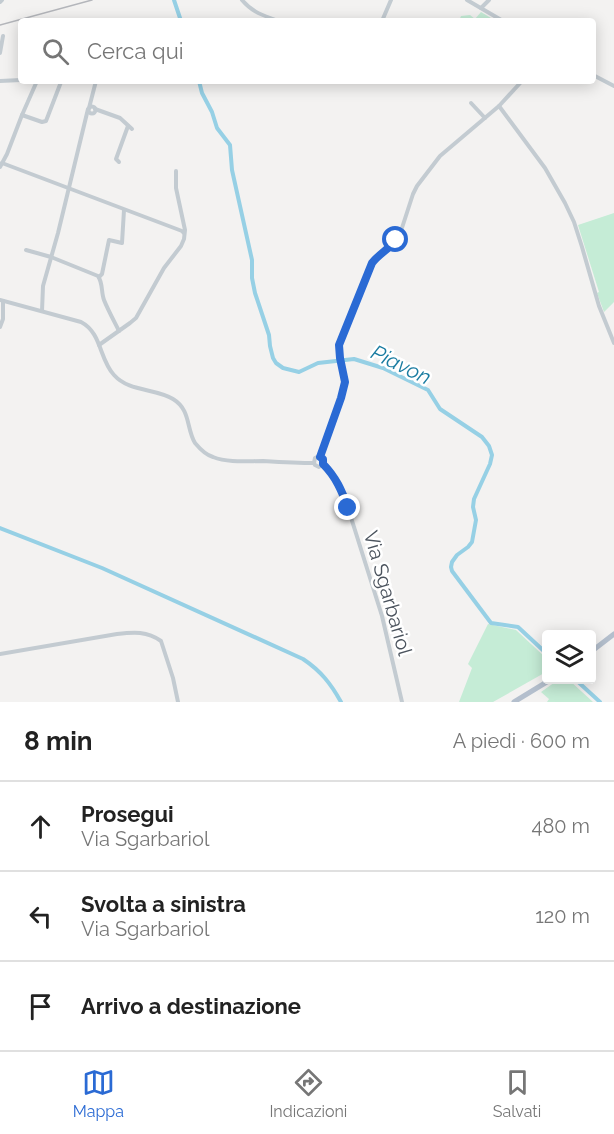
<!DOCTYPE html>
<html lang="it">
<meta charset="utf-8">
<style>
:root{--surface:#fff;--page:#f2f2f2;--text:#222;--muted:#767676;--line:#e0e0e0;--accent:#2a6ad4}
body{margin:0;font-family:Raleway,sans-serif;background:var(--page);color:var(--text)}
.controls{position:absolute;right:18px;bottom:18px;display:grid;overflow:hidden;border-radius:6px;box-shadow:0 3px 15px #0003}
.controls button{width:54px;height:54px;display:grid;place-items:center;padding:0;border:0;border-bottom:2px solid var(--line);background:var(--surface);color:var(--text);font:30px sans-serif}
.stop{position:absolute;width:18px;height:18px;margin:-14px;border:4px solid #2a6ad4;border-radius:50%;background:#fff}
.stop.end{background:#2a6ad4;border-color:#fff;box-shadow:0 2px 6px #0008}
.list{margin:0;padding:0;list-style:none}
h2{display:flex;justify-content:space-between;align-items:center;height:78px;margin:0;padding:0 24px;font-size:26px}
h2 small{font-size:20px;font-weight:400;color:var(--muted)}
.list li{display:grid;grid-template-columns:39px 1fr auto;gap:18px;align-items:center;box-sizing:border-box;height:90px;padding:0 24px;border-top:2px solid var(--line)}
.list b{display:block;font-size:22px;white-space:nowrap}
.list p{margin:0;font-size:20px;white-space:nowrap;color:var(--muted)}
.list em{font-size:20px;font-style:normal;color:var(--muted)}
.icon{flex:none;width:33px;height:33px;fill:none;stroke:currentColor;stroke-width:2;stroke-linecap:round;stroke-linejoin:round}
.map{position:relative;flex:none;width:614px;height:702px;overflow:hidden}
.search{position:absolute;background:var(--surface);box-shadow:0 3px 15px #0003;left:18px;right:18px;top:18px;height:66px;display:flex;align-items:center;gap:15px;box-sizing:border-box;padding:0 21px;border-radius:6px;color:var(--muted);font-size:22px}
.sheet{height:348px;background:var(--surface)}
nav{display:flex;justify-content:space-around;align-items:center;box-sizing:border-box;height:84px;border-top:2px solid var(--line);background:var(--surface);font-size:16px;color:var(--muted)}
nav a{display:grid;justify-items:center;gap:3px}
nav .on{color:var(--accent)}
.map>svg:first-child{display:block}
</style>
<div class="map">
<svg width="614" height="702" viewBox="0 0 614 702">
<rect width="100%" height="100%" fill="#f3f2f1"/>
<g fill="#c5ecd6">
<path d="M481,12L496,21H459L461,16L470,15L475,19Z"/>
<path d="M614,213V302L604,312L597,293L599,292L578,225Z"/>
<path d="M488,624L516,630L546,658V672L493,702H459L472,668L468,664Z"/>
<path d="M558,680H569L593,702H547L549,699L541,692Z"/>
</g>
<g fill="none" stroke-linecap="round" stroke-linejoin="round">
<g stroke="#96d0e5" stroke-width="4">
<path d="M174,0L181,21"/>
<path d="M199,81L202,93L212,112L217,128L230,145L232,170L252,260V278L255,293L269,335L270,346L273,358L276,363L283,368L299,372L318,363L354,359L383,368L428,390L440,409L482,437L489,446L492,455L490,464L474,499L473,507L476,520L472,542L468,547L457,555L452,562L451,567L452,571L491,623L518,627L546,653"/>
<path d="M0,528L102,568L303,659C321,671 331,684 341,702"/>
<path d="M576,680L600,702"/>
</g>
<g stroke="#c3cbd1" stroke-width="4">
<path d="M242,0C253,13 263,15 278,21"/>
<path d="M467,0L503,21"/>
<path d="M0,2L2,0"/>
<path d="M481,8L489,0"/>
<path d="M382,21L391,0"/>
<path d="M0,53L3,36"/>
<path d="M593,75L614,86"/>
<path d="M0,81L21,80"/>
<path d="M471,103L485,118"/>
<path d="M499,106L545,168L565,203L574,222L582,247L599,306L614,343"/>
<circle cx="92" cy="110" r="3.5"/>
<path d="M89,108L96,81"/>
<path d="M95,109L120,118L132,129"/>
<path d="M22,115L42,122L46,121L61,82"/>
<path d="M119,162L116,159L128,126"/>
<path d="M2,163L182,231L184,233"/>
<path d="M0,167L7,154L22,115L37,81"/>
<path d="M26,250L51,257L98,276C103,283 101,292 104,300C108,310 114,321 119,331"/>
<path d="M99,277L102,274L109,240L122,243L124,210"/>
<path d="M0,300L81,322C102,333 99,359 114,375C129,392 155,388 173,399C191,410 186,428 195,443C200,449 206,455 213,457C228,463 247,461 263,461C280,462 297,463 314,463L315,465L319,467L323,464"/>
<path d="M42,311L43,286L58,233L88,109"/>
<path d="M0,327L3,319V301"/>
<path d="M99,345L130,323L136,318L164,268L181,246L184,239L185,230L176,188V171"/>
<path d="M320,457L341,398L345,382L339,351V345L372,263L391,247L400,234L413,194L417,186L440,156L499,106L522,81"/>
<path d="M314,463L315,458L319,456L322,458L323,464L333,474L340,485L348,508L382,616L402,702"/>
<path d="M0,654L117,634C134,632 147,631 161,641L173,678L178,702"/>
</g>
<g stroke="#b4bfcd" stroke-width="5">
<path d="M592,651L614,634"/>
<path d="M514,702L550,680"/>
</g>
<path stroke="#b4b6bb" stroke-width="1.5" d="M0,25L92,0"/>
</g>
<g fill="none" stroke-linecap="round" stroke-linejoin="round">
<path stroke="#2a6ad4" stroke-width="8" d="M348,508C342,491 336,477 323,464V459L320,457L341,398L345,382L340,358L339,345L372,263C379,254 389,249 396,240"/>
</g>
<g text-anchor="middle" stroke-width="5" stroke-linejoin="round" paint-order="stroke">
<g font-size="20" fill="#4b535d" stroke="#fff">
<text transform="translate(388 593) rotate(74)" y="7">Via Sgarbariol</text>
</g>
<g font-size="21" font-style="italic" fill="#1a7ca1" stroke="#fff">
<text transform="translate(401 365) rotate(26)" y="7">Piavon</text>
</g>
</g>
</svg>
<div class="controls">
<button><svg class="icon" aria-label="layers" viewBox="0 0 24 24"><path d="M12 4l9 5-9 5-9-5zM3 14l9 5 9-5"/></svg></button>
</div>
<div class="stop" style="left:396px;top:240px"></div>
<div class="stop end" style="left:348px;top:508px"></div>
<div class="search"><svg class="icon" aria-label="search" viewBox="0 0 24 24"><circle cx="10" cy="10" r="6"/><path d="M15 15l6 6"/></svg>Cerca qui</div>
</div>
<section class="sheet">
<h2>8 min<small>A piedi · 600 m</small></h2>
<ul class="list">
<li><svg class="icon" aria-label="ahead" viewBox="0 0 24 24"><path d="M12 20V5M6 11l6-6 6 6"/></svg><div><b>Prosegui</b><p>Via Sgarbariol</p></div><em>480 m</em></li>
<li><svg class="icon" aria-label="left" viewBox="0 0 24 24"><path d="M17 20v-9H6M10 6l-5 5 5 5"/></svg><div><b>Svolta a sinistra</b><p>Via Sgarbariol</p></div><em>120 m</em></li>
<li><svg class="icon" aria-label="arrive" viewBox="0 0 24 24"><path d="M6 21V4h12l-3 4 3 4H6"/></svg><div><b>Arrivo a destinazione</b></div></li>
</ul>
</section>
<nav>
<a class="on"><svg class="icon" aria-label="map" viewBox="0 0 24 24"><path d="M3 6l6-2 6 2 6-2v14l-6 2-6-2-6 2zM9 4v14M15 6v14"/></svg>Mappa</a>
<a><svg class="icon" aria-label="directions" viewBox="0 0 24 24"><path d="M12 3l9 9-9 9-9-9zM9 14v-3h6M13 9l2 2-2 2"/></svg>Indicazioni</a>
<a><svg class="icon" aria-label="saved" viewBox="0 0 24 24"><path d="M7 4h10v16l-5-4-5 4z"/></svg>Salvati</a>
</nav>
